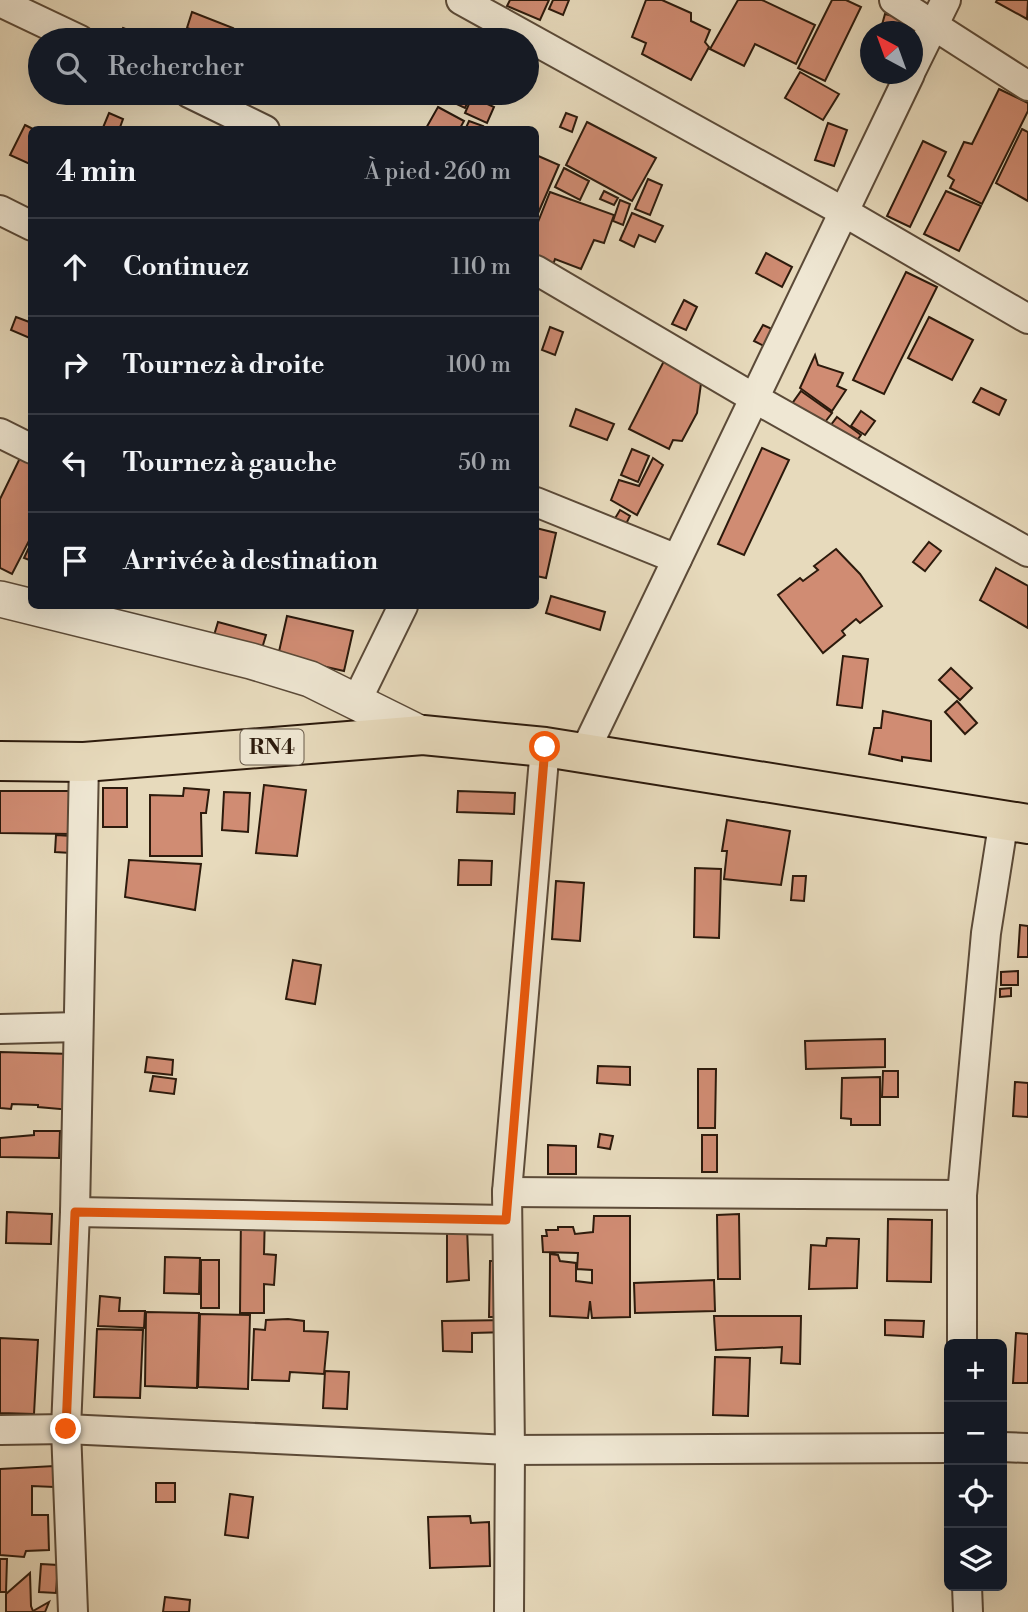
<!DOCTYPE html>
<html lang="fr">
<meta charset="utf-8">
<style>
:root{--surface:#171b24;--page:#20242c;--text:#f1f3f6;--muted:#9ea1a6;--line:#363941}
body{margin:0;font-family:"Libre Bodoni",serif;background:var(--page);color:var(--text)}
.controls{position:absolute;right:21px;bottom:21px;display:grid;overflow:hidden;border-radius:10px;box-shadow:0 7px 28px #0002}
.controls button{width:63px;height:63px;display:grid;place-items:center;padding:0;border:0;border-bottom:2px solid var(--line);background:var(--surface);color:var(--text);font:35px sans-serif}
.compass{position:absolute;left:860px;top:21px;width:63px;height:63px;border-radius:50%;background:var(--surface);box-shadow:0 7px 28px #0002;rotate:319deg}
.stop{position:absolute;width:21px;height:21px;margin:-16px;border:5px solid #ea580c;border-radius:50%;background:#fff}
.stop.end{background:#ea580c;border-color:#fff;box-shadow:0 2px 7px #0008}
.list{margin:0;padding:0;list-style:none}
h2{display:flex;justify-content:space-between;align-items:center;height:91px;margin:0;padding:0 28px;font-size:30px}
h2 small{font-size:23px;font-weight:400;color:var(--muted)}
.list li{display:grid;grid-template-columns:46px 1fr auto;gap:21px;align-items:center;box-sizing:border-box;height:98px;padding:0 28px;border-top:2px solid var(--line)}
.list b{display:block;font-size:26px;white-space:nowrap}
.list em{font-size:23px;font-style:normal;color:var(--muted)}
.icon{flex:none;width:38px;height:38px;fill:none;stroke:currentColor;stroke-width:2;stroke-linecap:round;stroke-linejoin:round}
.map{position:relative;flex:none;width:1028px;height:1612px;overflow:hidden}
.search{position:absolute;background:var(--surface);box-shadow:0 7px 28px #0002;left:28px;top:28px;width:511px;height:77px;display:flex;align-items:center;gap:18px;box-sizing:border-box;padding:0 24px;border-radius:38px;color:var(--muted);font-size:26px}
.panel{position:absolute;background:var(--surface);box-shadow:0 7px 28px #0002;left:28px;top:126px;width:511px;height:483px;border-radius:10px}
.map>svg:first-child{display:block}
</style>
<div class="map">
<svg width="1028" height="1612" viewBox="0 0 1028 1612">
<rect width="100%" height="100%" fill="#e7dabc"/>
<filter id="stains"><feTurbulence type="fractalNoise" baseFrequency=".00286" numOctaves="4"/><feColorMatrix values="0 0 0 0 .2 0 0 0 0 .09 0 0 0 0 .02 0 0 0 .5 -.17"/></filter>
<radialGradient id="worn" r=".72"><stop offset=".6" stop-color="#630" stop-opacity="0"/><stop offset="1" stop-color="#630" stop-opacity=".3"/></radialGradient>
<g fill="#d08c73" stroke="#2c1a0c" stroke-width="2">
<path d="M510,0H549L540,20L507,6Z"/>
<path d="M553,0H569L563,15L549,9Z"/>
<path d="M646,0H662L691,13V21L710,30L705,42L709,47L691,80L642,54L646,43L632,37Z"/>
<path d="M738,0H762L815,25L796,64L755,44L744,66L710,49Z"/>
<path d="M832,0H846L861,7L825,81L798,68Z"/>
<path d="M997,0H1028L1027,19L996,2Z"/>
<path d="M192,12L233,28L228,40H219L187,28Z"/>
<path d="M885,14L905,19L901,32H880Z"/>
<path d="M123,28L138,34L135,40H117Z"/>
<path d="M800,72L839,94L823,120L785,98Z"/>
<path d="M999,89L1028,103V111L982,204L950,188L954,180L948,176L964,142L972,144Z"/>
<path d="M433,93H472L465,108Z"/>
<path d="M472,97L494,107L487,123L465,113Z"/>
<path d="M438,107L464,121L459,130H425Z"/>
<path d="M109,113L123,119L119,130H102Z"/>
<path d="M566,113L577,117L572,132L560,127Z"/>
<path d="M469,121L483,126L481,130H465Z"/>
<path d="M587,122L656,158L632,201L566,165Z"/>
<path d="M828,123L847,130L834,166L815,160Z"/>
<path d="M25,125L35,130H32V165L10,155Z"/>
<path d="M1022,129L1028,132V201L996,183Z"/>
<path d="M923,141L946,152L910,227L887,216Z"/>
<path d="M536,155L559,165L536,218Z"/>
<path d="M564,168L589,181L580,200L555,187Z"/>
<path d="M648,179L662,185L650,215L635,209Z"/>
<path d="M604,191L618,198L614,205L600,199Z"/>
<path d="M946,191L981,206L959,251L924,234Z"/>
<path d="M550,192L614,215L604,243L594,240L581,269L555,259L553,265L536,257V227Z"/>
<path d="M620,200L630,204L623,225L613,221Z"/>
<path d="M632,213L663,226L655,242L639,235L634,247L620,240Z"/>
<path d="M766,253L792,267L782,287L756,273Z"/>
<path d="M906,272L937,287L884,394L853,380Z"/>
<path d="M684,300L697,307L686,330L672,324Z"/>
<path d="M16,317L32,323V339L11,330Z"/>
<path d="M929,317L973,340L952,380L908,358Z"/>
<path d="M763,325L772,329L764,346L754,341Z"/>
<path d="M550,327L563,332L555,355L542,350Z"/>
<path d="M815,355L818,365L843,373L837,386L846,390L832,411L800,388Z"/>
<path d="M665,359L702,376L697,413L682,441L673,440L669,449L629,429Z"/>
<path d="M981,388L1006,400L999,415L973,402Z"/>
<path d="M801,391L832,413L822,426L791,405Z"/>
<path d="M576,409L614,424L607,440L570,426Z"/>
<path d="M861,411L875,421L865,435L851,426Z"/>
<path d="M837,417L861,435L848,452L824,434Z"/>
<path d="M762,448L789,460L744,555L718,544Z"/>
<path d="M632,449L649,456L638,482L621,475Z"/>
<path d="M20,458L32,463V535L12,574L0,568V499Z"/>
<path d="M653,458L663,465L637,515L611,500L619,480L639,486Z"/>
<path d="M620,510L630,516L625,526L614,520Z"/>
<path d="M536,528L556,533L546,578L536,576Z"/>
<path d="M32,541V561L24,558Z"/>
<path d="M929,542L941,551L925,571L913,562Z"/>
<path d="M836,549L860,574L882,606L860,623L856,619L842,631L845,635L823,653L778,595L800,578L803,581L818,570L814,566Z"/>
<path d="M996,568L1028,586V628L980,600Z"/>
<path d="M551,596L605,612L600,630L546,613Z"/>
<path d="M287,616L353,631L344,671L278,656Z"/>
<path d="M218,622L266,635L260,655L212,642Z"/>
<path d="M843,656L868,659L862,708L837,705Z"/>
<path d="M951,668L972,688L960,700L939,680Z"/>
<path d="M957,701L977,723L965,734L945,712Z"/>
<path d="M883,711L931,721V761L902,757V761L869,754L874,728H881Z"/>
<path d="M264,785L306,790L297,856L256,853Z"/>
<rect x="103" y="788" width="24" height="39"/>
<path d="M184,788L209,790L206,813H201L202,856H150V795L183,796Z"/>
<path d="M0,791H74L73,834L0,833Z"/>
<path d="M458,791L515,793L514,814L457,812Z"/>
<path d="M224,792L250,793L248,832L222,830Z"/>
<path d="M727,820L790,831L781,885L724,879L727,851H722Z"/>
<path d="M56,835L72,836L71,853L55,852Z"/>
<path d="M129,860L201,864L195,910L125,897Z"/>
<path d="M459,860L492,861L491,885H458Z"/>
<path d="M695,868L721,869L719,938L694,937Z"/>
<path d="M793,876H806L804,901L791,900Z"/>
<path d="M556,881L584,883L580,941L552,939Z"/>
<path d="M1020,925L1028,926V957H1018Z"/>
<path d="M293,960L321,965L315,1004L286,999Z"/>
<path d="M1018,971V985H1001V972Z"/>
<path d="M1011,988V996L1000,997V989Z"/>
<path d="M885,1039V1067L806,1069L805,1041Z"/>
<path d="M0,1052L72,1054L71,1110L38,1107V1105L12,1104L11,1109L0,1108Z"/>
<path d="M147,1057L173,1060L172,1075L145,1072Z"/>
<path d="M598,1066L630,1067V1085L597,1083Z"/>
<path d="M698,1069H716L715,1128H698Z"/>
<path d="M883,1071H898V1097H882Z"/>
<path d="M153,1076L176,1079L174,1094L150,1091Z"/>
<path d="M880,1077V1125H851V1119L841,1118L842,1078Z"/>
<path d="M1015,1082L1028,1083V1117L1013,1116Z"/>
<path d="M34,1131H60L59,1158L0,1157V1138L34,1135Z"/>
<path d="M600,1134L613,1136L610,1149L598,1147Z"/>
<rect x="702" y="1135" width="15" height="37"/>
<path d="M548,1145L576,1146V1174H548Z"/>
<path d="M7,1212L52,1214L51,1244L6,1243Z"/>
<path d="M241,1212H265L264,1254L276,1255L274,1285L264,1284V1313H240Z"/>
<path d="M739,1214L740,1279H718L717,1215Z"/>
<path d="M594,1216H630V1317L592,1318L590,1301L588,1318L550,1316V1254L558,1255L560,1261L576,1263V1281L592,1283V1270L577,1269L578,1253L543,1252L542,1236H547L546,1230H558V1227H573L575,1234L593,1232Z"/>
<path d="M888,1219L932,1220L931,1282L887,1281Z"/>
<path d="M447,1227H467L469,1280L447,1282Z"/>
<path d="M827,1238L859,1239L857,1288L809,1289L811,1245L826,1246Z"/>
<path d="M165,1257L200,1258L199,1294L164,1293Z"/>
<rect x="201" y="1260" width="18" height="48"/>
<path d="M490,1261H511L510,1317H489Z"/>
<path d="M714,1280L715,1311L635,1313L634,1283Z"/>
<path d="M100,1296L120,1298L119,1311H145L144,1328L98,1326Z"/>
<path d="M146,1312L199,1313L197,1388L145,1386Z"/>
<path d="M200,1314L250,1315L248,1389L198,1387Z"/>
<path d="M714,1316H801L800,1364L781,1363L782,1347L716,1350Z"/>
<path d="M288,1319L304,1321V1331L328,1332L324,1374L290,1372L289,1381L252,1380L254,1329L265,1330L266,1320Z"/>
<path d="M509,1320V1332L472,1333V1352L443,1351L442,1321Z"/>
<path d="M885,1320L924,1321L923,1337L885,1335Z"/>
<path d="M97,1329L143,1330L140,1398L94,1397Z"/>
<path d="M1016,1333L1028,1334V1383H1013Z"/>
<path d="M0,1338L38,1340L34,1414L0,1413Z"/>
<path d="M715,1357L750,1358L748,1416L713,1415Z"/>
<path d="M325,1371L349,1372L347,1409L323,1408Z"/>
<path d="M54,1466V1487L32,1486V1515H48L49,1550L26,1551L24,1557L0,1555V1469Z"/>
<rect x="156" y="1483" width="19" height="19"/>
<path d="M230,1494L253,1497L248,1538L225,1535Z"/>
<path d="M470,1516L471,1523L489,1522L490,1566L430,1568L428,1517Z"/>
<path d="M0,1559H7L6,1592H0Z"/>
<path d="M41,1564L58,1565L56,1593L39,1592Z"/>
<path d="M30,1573L31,1606L33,1611L49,1602L45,1612H6V1594Z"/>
<path d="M165,1597L190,1600L189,1612H163Z"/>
</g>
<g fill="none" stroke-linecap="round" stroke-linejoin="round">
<defs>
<g id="minor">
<path d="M461,0L844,212L1028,319"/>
<path d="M894,0L1028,86"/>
<path d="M0,2L80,40"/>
<path d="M912,69L946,0"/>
<path d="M189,93L265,130"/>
<path d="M0,210L32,226"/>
<path d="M536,270L754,398L1028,552"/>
<path d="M0,433L32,449"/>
<path d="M536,502L677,559"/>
<path d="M356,702L403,606"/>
<path d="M584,753L910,74"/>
<path d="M0,1029L78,1027"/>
<path d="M507,1192L962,1195"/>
<path d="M75,1212L506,1220"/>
<path d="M962,1344V1195L986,933L1004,819"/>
<path d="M0,1430L66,1429L510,1450L949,1448"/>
<path d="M1002,1447L1028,1448"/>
<path d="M967,1586L968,1612"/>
<path d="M73,1612L66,1429L75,1212L84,762"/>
<path d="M509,1612L510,1450L507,1192L545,747"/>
</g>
<path id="tertiary" d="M0,599L251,661L310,679L423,735"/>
<path id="trunk" d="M0,761L84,762L423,735L545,747L1028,824"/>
</defs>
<use href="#minor" stroke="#5b4a38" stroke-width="32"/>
<use href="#tertiary" stroke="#5b4a38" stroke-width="38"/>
<use href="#trunk" stroke="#2c1a0c" stroke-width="42"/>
<use href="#minor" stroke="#efe7d3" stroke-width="28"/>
<use href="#tertiary" stroke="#efe7d3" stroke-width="35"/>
<use href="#trunk" stroke="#e7dabc" stroke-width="38"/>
</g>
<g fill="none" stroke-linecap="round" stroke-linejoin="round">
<path stroke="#ea580c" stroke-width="9" d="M66,1429L75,1212L506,1220L545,747"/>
</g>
<g text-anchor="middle" stroke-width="7" stroke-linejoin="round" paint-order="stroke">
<rect fill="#efe7d3" stroke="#665848" stroke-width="2" x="240.5" y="729.5" width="63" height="35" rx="5"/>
<g font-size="21" font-weight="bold" fill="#2c1a0c">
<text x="272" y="754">RN4</text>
</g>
</g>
<rect width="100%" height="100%" filter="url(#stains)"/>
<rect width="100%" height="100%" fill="url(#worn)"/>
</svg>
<div class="controls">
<button>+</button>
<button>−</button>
<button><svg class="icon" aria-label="locate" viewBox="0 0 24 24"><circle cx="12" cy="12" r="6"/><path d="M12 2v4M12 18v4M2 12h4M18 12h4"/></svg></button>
<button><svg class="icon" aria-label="layers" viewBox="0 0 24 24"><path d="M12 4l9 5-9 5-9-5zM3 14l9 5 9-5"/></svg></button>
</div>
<svg class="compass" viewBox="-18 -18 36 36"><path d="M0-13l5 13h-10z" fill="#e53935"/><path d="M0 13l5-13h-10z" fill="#9ea1a6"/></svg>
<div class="stop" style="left:545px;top:747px"></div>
<div class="stop end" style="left:66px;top:1429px"></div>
<div class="search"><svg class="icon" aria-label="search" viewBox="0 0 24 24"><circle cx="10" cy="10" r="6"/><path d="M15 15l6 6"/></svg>Rechercher</div>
<section class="panel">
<h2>4 min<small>À pied · 260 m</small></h2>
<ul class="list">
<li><svg class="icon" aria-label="ahead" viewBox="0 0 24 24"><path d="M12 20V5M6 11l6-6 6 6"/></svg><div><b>Continuez</b></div><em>110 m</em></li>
<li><svg class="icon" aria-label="right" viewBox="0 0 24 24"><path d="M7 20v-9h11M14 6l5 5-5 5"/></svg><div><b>Tournez à droite</b></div><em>100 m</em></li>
<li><svg class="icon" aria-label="left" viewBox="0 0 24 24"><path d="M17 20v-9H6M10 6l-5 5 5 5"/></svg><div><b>Tournez à gauche</b></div><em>50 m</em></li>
<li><svg class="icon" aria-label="arrive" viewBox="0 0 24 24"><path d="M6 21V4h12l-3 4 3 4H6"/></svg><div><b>Arrivée à destination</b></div></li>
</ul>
</section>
</div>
